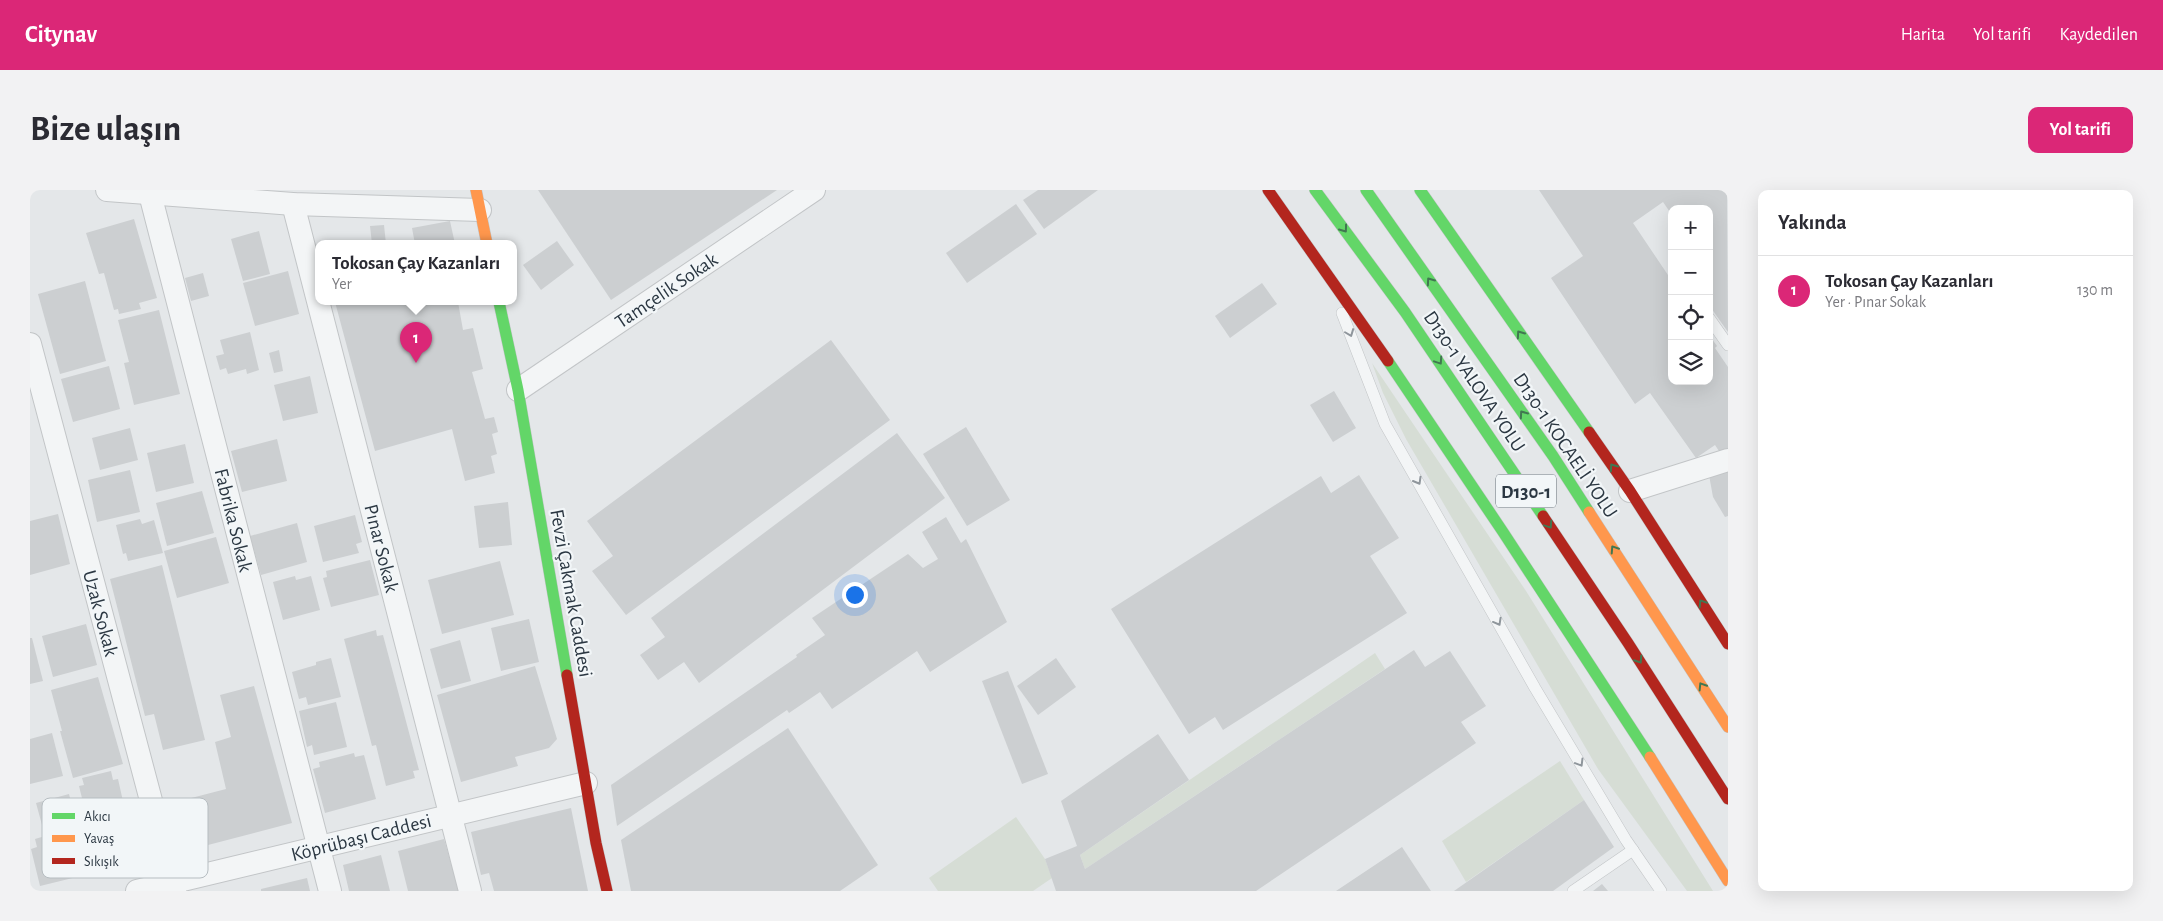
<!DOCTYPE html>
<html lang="tr">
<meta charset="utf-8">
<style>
:root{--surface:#fff;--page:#f2f2f3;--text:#2b2b33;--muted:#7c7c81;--line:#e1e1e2;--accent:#db2777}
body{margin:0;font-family:"Alegreya Sans",sans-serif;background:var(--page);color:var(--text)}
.controls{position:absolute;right:15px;top:15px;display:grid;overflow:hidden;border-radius:10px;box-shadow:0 5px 20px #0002}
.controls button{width:45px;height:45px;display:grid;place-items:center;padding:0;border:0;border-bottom:1px solid var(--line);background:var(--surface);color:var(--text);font:25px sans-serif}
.you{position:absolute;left:824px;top:404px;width:18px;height:18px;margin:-12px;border:4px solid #fff;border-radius:50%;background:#1a73e8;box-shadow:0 0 0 8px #1a73e833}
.badge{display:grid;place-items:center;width:32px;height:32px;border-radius:50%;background:var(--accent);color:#fff;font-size:16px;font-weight:700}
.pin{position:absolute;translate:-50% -41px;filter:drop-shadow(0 1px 2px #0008)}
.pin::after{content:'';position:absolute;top:26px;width:18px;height:15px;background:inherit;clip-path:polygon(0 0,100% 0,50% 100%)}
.popup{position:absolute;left:285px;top:50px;width:202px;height:65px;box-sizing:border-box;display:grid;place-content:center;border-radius:10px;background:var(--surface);filter:drop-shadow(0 1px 4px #0005);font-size:16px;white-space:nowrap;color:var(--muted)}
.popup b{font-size:19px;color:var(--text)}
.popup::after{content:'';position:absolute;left:50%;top:100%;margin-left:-10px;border:10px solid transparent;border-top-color:var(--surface)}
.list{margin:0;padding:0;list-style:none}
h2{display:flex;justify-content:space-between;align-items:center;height:65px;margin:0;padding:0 20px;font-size:21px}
h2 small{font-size:16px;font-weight:400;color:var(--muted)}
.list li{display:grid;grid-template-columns:32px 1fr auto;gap:15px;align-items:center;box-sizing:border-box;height:70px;padding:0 20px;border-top:1px solid var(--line)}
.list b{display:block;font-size:19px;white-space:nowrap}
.list p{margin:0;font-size:16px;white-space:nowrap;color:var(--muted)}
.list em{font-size:16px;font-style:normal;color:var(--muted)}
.icon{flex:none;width:28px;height:28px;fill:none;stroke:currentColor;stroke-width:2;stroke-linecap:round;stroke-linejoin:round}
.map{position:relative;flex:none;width:1698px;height:701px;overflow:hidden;border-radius:10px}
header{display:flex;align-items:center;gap:30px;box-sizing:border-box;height:70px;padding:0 25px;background:var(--accent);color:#fff}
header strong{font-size:24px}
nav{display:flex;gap:28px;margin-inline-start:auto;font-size:18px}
.intro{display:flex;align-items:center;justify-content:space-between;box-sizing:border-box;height:120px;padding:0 30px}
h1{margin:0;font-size:35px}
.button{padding:12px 22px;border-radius:10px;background:var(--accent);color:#fff;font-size:18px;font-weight:700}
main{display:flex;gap:30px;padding:0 30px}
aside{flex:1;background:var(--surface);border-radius:10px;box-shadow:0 5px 20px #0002}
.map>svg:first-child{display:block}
</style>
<header>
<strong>Citynav</strong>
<nav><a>Harita</a><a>Yol tarifi</a><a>Kaydedilen</a></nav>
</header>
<div class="intro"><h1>Bize ulaşın</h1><a class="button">Yol tarifi</a></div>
<main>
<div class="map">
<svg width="1698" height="701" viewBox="0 0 1698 701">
<rect width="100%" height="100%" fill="#e4e7e9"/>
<g fill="#d6ddd5">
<path d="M1342,173L1496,401L1683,701H1657L1568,579L1376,249L1353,203Z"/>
<path d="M1345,463L1355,479L1055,679L1050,665Z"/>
<path d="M1530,571L1554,610L1436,692L1412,651Z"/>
<path d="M986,627L1015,669L1022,688L1003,701H908L899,688Z"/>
</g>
<g fill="#cccfd1">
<path d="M508,0H747L581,110Z"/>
<path d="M1008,0H1068L1014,39L993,10Z"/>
<path d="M1509,0H1697L1698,142L1679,115V19H1642V25L1633,12L1603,33L1642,91V191H1679V145L1687,156L1685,158L1698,177V262L1691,264L1685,255L1666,268L1620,203L1605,214L1521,88L1553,66Z"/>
<path d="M986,14L1007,44L937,93L916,63Z"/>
<path d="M104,29L127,108L109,113L111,119L89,124L88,119L84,120L74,83L69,84L56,43Z"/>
<path d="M420,31L425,54H385L382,38Z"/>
<path d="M354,35L356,54H342L340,36Z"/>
<path d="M229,41L240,84L213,91L201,49Z"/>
<path d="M527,51L544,75L511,100L493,75Z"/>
<path d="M258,81L269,124L225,136L213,93Z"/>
<path d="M173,83L179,106L161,111L155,88Z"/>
<path d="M55,91L76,171L30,184L8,104Z"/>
<path d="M1232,93L1247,114L1200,148L1185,126Z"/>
<path d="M305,112L343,113L428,112L433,140L443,138L453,179L442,182L455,229L464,227L468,242L462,244L467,264L461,266L465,283L435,291L422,239L345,261Z"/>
<path d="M129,120L150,204L104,215L94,173L99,172L88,130Z"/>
<path d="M220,142L229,180L217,184L216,179L198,184L196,178L190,180L186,166L194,164L190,150Z"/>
<path d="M801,150L860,230L596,425L562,381L583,366L557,331Z"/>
<path d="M249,160L253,181L244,183L239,163Z"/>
<path d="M79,176L90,219L43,232L31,189Z"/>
<path d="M280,186L288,223L253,231L244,195Z"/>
<path d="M1304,201L1326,238L1303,252L1280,215Z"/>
<path d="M936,237L980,310L937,336L893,264Z"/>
<path d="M100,238L108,270L70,280L62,248Z"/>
<path d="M867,243L915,308L669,493L654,472L628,490L610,465L635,447L621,428Z"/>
<path d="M247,249L257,291L212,302L201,261Z"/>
<path d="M155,254L164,293L126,302L117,263Z"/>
<path d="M100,280L110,322L67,332L58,290Z"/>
<path d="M1698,280V326L1695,327L1683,307L1679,285Z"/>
<path d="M1329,285L1369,348L1340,366L1377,423L1193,540L1185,527L1159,544L1081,419L1291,286L1301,303Z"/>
<path d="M172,301L184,343L137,356L126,313Z"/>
<path d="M478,312L482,355L449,358L444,316Z"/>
<path d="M28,324L40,374L0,385V331Z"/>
<path d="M325,325L332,352L326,354L329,363L293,372L284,336Z"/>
<path d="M916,327L931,353L936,349L977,432L900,482L887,461L802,519L790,502L759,523L757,520L587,636L581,595L767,467L766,465L795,445L782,428L878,364L893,378L908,369L892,342Z"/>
<path d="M110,329L112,334L124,330L133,363L98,371L96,363L93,364L86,335Z"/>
<path d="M267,333L277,372L231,385L220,346Z"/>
<path d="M186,347L199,393L147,408L134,361Z"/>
<path d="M340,370L349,405L301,417L293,388L297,387L296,381Z"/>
<path d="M470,371L484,425L412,444L398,390Z"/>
<path d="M132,375L175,550L133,560L124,524L115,526L80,389Z"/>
<path d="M265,386L266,390L281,386L290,420L253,430L243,392Z"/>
<path d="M499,429L509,472L471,481L461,438Z"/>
<path d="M56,434L67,475L23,487L12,446Z"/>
<path d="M346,440L347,446L353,445L389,580L383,581L385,588L356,596L346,555L342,556L314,449Z"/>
<path d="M0,448H2L13,491L0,494Z"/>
<path d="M430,450L441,491L411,499L400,459Z"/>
<path d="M1384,460L1395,477L1420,461L1456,516L1431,532L1446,553L1226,701H1026L1015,669L1047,656L1031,611L1128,544L1159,590L1050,665L1055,679Z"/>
<path d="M301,468L311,507L278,515L276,507L269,509L262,482L286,475V472Z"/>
<path d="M1026,468L1046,497L1008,525L987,496Z"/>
<path d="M505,476L527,549L519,558L485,567L488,576L431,592L407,505Z"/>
<path d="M978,481L1018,584L992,594L952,491Z"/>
<path d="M68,487L93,574L43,588L30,541H32L21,500Z"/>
<path d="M224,496L262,633L155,661L142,613L196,599L185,552L201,547L190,505Z"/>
<path d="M306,512L317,557L284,565L282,555L277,557L269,521Z"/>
<path d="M758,538L848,675L810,701H601L591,650Z"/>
<path d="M22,543L33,586L0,594V549Z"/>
<path d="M324,563L325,567L334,565L346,609L295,623L283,579L290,577L289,572Z"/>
<path d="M81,581L83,590L88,589L97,629L105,626L116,669L70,681L49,596L54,595L52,588Z"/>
<path d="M39,604L59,684L10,696L1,659L7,657L5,649L15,646L6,613Z"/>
<path d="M1554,610L1584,657L1523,701H1424Z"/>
<path d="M541,618L558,701H464L459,683L451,685L441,642Z"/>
<path d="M414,649L429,701H378L368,661Z"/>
<path d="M1372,657L1401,701H1306Z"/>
<path d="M351,665L360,701H319L313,675Z"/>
<path d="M277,688L280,701H231V699Z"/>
<path d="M1572,694L1578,701H1563Z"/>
</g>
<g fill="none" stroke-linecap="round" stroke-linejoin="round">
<defs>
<g id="lane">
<path d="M1312,123L1355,234L1505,498L1596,650L1631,701"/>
<path d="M1679,128L1698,155"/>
<path d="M1543,701L1603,660"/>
</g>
<g id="street">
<path d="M77,0L263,14L450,20"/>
<path d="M120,4L300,701"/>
<path d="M263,14L440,701"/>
<path d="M0,154L145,701"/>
<path d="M488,200L784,0"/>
<path d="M1600,301L1698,270"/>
<path d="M107,701L556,593"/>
</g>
<g id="fast">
<path d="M1285,0L1375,122L1513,326"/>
<path d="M1336,0L1523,266L1559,322"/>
<path d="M1390,0L1559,242"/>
<path d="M469,112L488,200L537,485"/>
<path d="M1358,171L1473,342L1620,567"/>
</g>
<g id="slow">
<path d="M446,0L457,54"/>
<path d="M1559,322L1698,537"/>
<path d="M1620,567L1698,691"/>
</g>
<g id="jam">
<path d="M1238,0L1358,171"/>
<path d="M1559,242L1600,301L1698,454"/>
<path d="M1513,326L1598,453L1698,609"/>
<path d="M537,485L566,653L577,701"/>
</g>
</defs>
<use href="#lane" stroke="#c2c5c7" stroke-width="12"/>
<use href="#street" stroke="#c2c5c7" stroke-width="24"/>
<use href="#fast" stroke="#c2c5c7" stroke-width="12"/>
<use href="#slow" stroke="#c2c5c7" stroke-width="12"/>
<use href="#jam" stroke="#c2c5c7" stroke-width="12"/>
<use href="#lane" stroke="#f3f5f6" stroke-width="11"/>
<use href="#street" stroke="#f3f5f6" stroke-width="22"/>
<use href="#fast" stroke="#63d668" stroke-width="11"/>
<use href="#slow" stroke="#ff974d" stroke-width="11"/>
<use href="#jam" stroke="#b3261e" stroke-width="11"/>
</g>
<defs><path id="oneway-chevron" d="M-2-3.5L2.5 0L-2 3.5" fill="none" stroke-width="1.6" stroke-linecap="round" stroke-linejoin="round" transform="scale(1.25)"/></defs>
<g stroke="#417751">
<use href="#oneway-chevron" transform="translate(1314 39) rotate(54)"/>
<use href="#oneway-chevron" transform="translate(1400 91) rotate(-125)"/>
<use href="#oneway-chevron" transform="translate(1490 144) rotate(-125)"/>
<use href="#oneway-chevron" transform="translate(1409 171) rotate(56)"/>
<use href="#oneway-chevron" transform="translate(1493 224) rotate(-125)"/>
<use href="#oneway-chevron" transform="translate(1583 277) rotate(-125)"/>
<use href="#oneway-chevron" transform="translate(1519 335) rotate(56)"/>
<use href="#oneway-chevron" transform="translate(1584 359) rotate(-123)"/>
<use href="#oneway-chevron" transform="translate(1672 413) rotate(-123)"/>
<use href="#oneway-chevron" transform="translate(1609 470) rotate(57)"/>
<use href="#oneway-chevron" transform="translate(1672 496) rotate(-122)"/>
</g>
<g stroke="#8f969c">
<use href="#oneway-chevron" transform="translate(1320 143) rotate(69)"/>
<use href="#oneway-chevron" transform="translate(1388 291) rotate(60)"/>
<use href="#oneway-chevron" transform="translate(1468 432) rotate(61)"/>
<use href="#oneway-chevron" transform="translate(1550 573) rotate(59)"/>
</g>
<g text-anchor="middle" stroke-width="4.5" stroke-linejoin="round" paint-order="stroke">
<rect fill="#f2f6f8" stroke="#677079" stroke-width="1" x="1466" y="284.5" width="60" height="33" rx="4"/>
<g font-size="19" font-weight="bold" fill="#2b3742">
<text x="1496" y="308">D130-1</text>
</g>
<g font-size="20" fill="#2b3742" stroke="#f2f6f8">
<text transform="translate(636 100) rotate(-34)" y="7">Tamçelik Sokak</text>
<text transform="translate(1445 191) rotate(56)" y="7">D130-1 YALOVA YOLU</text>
<text transform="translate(1536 255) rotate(56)" y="7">D130-1 KOCAELİ YOLU</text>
<text transform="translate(204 330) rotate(76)" y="7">Fabrika Sokak</text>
<text transform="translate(352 358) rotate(76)" y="7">Pınar Sokak</text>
<text transform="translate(542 403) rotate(80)" y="7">Fevzi Çakmak Caddesi</text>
<text transform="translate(71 423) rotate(75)" y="7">Uzak Sokak</text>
<text transform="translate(331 647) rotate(-14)" y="7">Köprübaşı Caddesi</text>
</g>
</g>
<rect x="12" y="608" width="166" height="80" rx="8" fill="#f2f6f8" stroke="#b6bdc1" stroke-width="1"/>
<rect x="22" y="623" width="23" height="6" fill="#63d668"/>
<rect x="22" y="645" width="23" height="7" fill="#ff974d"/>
<rect x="22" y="668" width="23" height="6" fill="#b3261e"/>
<g font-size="14" fill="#2b3742">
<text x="54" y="631">Akıcı</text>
<text x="54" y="653">Yavaş</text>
<text x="54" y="676">Sıkışık</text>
</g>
</svg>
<div class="controls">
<button>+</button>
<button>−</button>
<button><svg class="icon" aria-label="locate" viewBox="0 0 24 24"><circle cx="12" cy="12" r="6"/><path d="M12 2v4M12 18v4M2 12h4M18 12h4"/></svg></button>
<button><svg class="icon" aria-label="layers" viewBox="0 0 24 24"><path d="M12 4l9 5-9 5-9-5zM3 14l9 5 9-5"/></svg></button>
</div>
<div class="you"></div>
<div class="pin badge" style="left:386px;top:173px">1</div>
<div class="popup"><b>Tokosan Çay Kazanları</b>Yer</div>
</div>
<aside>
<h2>Yakında<small></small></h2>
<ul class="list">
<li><span class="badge">1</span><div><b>Tokosan Çay Kazanları</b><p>Yer · Pınar Sokak</p></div><em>130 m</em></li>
</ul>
</aside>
</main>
